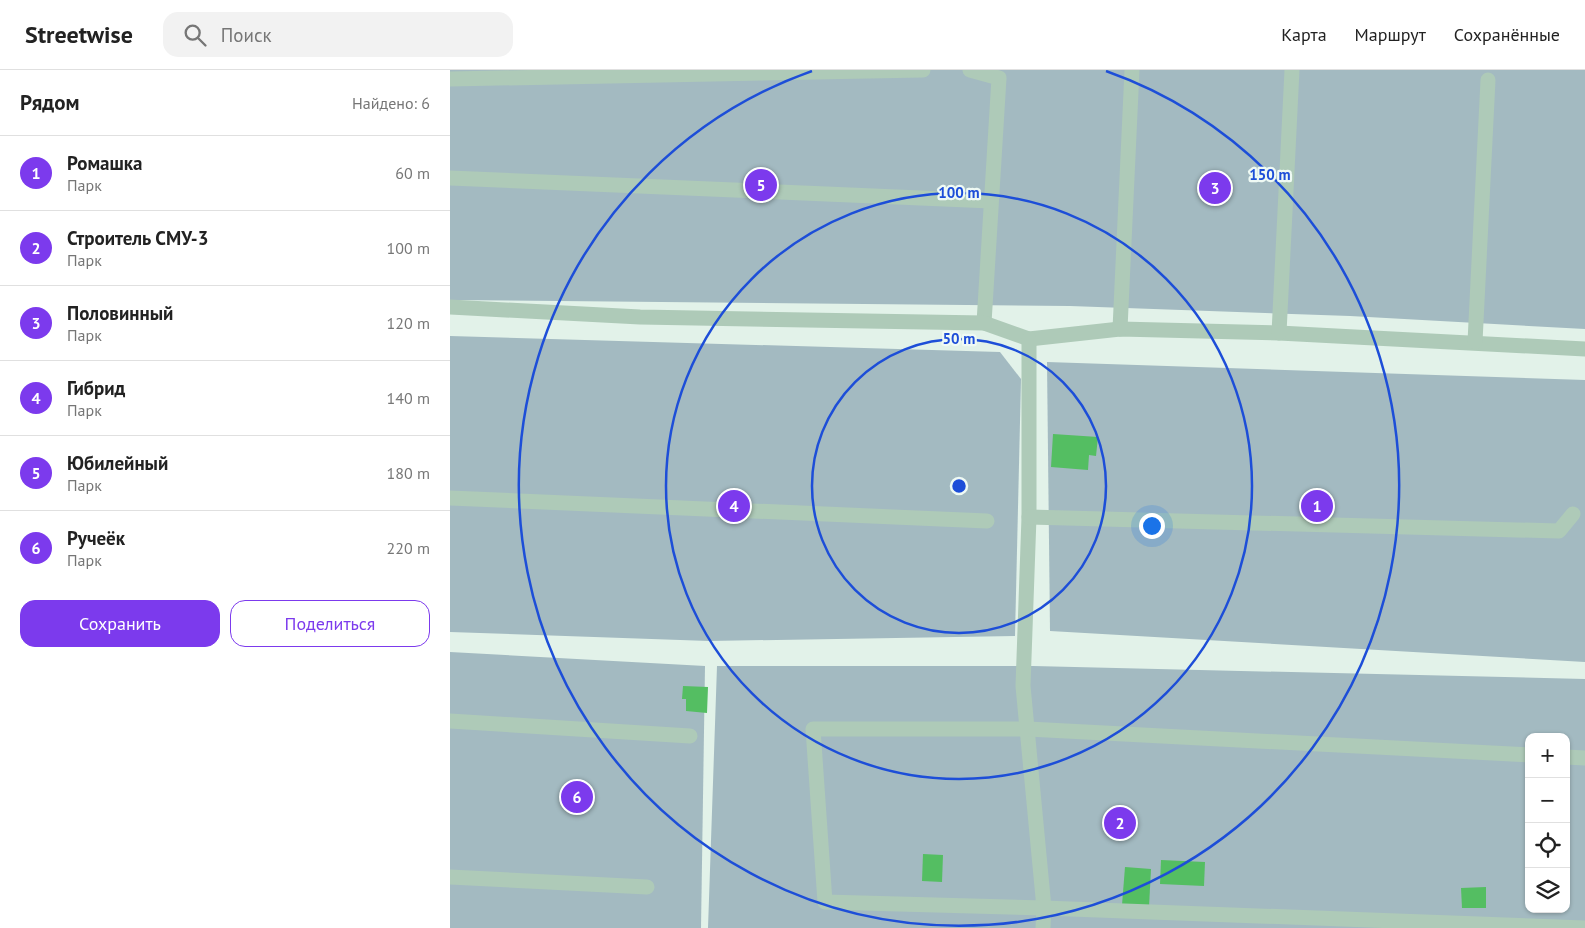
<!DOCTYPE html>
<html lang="ru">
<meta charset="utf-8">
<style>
:root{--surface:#fff;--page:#f2f2f2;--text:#222;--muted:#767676;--line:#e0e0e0;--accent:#7c3aed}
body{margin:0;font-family:"PT Sans",sans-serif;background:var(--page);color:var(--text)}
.controls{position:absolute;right:15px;bottom:15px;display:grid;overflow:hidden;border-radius:10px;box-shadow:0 1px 4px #0004}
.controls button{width:45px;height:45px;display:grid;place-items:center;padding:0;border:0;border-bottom:1px solid var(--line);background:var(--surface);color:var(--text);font:25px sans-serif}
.you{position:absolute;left:701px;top:455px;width:18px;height:18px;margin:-12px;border:4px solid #fff;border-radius:50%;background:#1a73e8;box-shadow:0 0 0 8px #1a73e833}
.badge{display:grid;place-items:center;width:32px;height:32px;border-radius:50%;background:var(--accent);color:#fff;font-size:16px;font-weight:700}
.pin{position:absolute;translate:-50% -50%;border:2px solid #fff;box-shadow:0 1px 5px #0006}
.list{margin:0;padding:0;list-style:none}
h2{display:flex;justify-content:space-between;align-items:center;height:65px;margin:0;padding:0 20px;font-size:21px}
h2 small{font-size:16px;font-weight:400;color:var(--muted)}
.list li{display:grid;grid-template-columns:32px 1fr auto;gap:15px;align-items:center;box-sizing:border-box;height:75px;padding:0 20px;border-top:1px solid var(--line)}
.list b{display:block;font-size:19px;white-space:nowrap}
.list p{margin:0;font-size:16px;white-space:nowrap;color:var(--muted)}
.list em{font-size:16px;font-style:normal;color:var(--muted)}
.actions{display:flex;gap:10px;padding:15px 20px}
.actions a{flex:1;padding:11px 0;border:1px solid var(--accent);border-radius:15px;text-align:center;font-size:18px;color:var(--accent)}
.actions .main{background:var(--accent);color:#fff}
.icon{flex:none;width:28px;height:28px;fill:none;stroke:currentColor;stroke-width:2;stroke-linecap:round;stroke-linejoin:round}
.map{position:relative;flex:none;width:1135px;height:858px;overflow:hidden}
header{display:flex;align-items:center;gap:30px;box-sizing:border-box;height:70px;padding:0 25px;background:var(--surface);border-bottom:1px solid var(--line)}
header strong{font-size:24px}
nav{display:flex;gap:28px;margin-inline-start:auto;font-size:18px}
.search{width:350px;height:45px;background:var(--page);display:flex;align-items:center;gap:12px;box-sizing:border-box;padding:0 18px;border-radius:15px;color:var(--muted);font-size:19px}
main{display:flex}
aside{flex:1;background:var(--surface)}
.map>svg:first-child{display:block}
</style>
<header>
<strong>Streetwise</strong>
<div class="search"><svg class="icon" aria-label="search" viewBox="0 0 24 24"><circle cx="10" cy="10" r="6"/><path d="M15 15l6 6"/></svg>Поиск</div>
<nav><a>Карта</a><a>Маршрут</a><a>Сохранённые</a></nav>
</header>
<main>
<aside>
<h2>Рядом<small>Найдено: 6</small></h2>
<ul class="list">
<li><span class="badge">1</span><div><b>Ромашка</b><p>Парк</p></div><em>60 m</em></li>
<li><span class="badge">2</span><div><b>Строитель СМУ-3</b><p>Парк</p></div><em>100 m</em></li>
<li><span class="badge">3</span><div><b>Половинный</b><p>Парк</p></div><em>120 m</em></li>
<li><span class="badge">4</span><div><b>Гибрид</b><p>Парк</p></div><em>140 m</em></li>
<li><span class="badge">5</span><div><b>Юбилейный</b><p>Парк</p></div><em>180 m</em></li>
<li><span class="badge">6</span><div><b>Ручеёк</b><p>Парк</p></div><em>220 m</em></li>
</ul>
<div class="actions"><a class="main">Сохранить</a><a>Поделиться</a></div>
</aside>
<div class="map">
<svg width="1135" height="858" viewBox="0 0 1135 858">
<rect width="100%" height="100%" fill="#e2f2e9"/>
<g fill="#a3bac1" fill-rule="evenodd">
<path d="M0,0H1135V259L900,246L620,236L0,230Z"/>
<path d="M0,266L550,282L571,309L565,566L259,571L0,562Z"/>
<path d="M597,292L1135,310V592L600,561Z"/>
<path d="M0,582L255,596L251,858H0Z"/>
<path d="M267,596H583L1135,609V858H258ZM1079,667H1116V839H1079Z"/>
</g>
<g fill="#54be62">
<path d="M603,364L648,367L646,386L639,385L638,400L601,397Z"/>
<path d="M233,616L258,617L257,643L236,641V629H232Z"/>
<path d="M473,784L493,785L492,812L472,811Z"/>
<path d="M711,790L755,792L754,816L710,814Z"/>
<path d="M675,797L701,799L699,837L672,835Z"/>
<path d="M1036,817V838H1012L1011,818Z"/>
</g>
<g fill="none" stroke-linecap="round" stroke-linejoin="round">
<g stroke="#aecab8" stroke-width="15">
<path d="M520,0L549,8L534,253"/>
<path d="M0,9L473,0"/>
<path d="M0,108L541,131"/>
<path d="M0,237L190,247L534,253L579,269L670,259L829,263L1135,279"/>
<path d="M670,259L682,0"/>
<path d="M829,263L842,0"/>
<path d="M579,269V447L573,616L594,838L593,858"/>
<path d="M1025,272L1038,10"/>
<path d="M0,428L537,451"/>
<path d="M579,447L1109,461L1123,444"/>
<path d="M0,651L240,666"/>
<path d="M1079,685L578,659H363L375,832L594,838L1135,858"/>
<path d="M1116,687L1135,688"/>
<path d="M0,807L197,817"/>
</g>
</g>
<g fill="none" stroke="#1d4ed8" stroke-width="2.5">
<circle cx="509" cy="416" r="147"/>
<circle cx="509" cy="416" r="293"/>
<path d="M656 1A440 440 0 1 1 362 1"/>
</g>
<circle cx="509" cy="416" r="8" fill="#1d4ed8" stroke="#effaf4" stroke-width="2.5"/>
<g font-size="15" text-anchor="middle" font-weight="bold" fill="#1d4ed8" stroke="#effaf4" stroke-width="4.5" stroke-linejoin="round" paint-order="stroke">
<text x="820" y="110">150 m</text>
<text x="509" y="128">100 m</text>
<text x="509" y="274">50 m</text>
</g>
</svg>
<div class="controls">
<button>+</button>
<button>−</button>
<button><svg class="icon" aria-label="locate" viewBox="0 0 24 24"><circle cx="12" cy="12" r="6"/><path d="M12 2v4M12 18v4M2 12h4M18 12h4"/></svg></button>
<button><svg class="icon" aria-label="layers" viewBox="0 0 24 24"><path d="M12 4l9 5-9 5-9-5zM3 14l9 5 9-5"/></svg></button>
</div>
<div class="you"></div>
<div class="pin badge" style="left:867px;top:436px">1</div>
<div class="pin badge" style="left:670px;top:753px">2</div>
<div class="pin badge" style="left:765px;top:118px">3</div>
<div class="pin badge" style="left:284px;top:436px">4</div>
<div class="pin badge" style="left:311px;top:115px">5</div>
<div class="pin badge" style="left:127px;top:727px">6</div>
</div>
</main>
